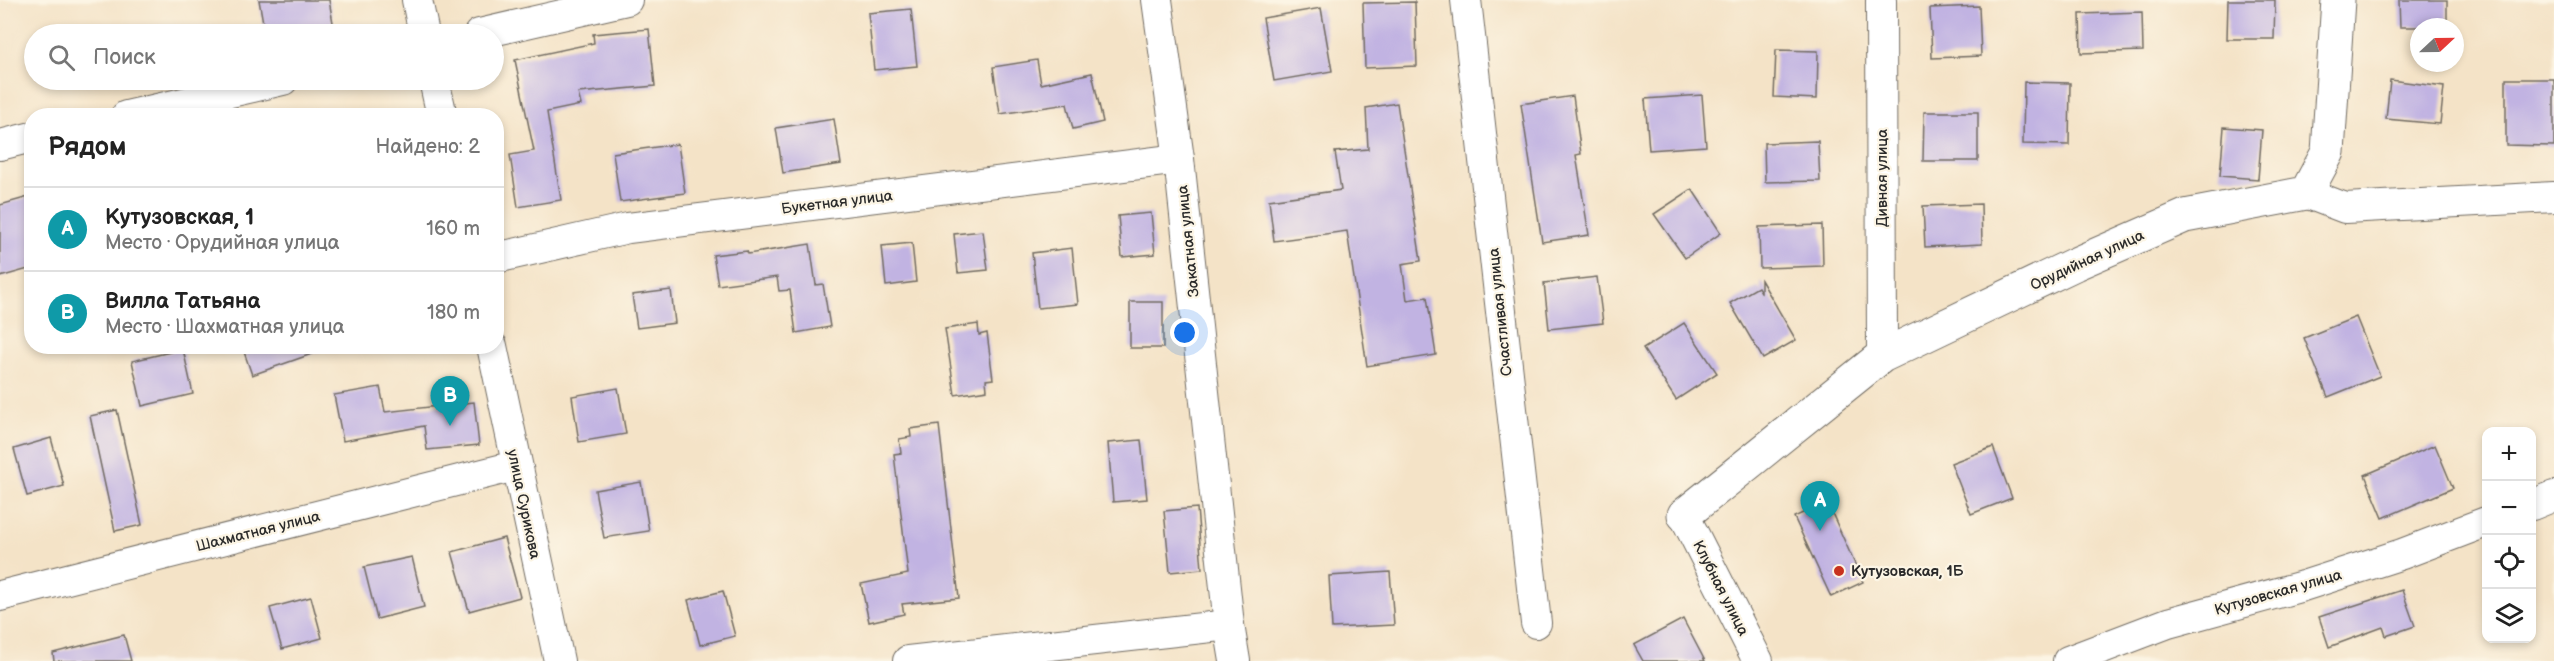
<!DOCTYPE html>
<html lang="ru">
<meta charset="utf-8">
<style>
:root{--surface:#fff;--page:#f6f6f6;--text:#222;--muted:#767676;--line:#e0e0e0;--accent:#c8321e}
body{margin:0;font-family:"Balsamiq Sans",sans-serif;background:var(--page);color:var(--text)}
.controls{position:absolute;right:18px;bottom:18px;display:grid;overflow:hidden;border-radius:12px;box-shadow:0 3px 9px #0003}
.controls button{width:54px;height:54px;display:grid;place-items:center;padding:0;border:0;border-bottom:2px solid var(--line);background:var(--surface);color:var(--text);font:30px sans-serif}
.compass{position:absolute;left:2410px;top:18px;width:54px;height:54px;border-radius:50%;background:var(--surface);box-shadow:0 3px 9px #0003;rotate:68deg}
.you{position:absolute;left:1185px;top:333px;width:21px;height:21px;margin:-15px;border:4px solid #fff;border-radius:50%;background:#1a73e8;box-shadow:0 0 0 9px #1a73e833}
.badge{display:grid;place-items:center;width:39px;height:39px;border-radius:50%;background:var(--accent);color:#fff;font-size:20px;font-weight:700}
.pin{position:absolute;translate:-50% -50px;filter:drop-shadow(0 2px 3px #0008)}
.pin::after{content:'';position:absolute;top:32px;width:21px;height:18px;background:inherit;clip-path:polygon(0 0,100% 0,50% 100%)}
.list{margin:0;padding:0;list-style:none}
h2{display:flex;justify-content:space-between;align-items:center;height:78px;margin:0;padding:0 24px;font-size:26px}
h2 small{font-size:20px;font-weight:400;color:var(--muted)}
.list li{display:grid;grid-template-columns:39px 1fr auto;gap:18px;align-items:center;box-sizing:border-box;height:84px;padding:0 24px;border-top:2px solid var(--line)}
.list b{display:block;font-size:22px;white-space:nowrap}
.list p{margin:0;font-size:20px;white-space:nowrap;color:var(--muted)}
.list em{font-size:20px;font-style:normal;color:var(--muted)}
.icon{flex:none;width:33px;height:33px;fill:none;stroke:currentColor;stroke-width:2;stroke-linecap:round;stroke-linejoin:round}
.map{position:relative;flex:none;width:2554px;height:661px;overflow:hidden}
.search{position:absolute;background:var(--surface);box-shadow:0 3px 9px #0003;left:24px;top:24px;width:480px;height:66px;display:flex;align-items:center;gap:15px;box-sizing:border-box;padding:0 21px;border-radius:33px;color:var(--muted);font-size:22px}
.panel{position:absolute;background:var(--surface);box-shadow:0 3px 9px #0003;left:24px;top:108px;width:480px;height:246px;border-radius:24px}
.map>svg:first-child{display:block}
</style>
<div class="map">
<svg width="2554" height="661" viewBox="0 0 2554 661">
<rect width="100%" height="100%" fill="#fcf5e5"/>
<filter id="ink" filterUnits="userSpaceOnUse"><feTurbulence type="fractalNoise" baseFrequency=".0167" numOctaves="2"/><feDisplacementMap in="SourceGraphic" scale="12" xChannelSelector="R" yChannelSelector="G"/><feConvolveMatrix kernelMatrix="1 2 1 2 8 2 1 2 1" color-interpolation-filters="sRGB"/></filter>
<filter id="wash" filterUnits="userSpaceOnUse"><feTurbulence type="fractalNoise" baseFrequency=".008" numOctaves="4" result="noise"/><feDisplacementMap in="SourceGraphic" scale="24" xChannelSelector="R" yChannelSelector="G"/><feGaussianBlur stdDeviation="1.35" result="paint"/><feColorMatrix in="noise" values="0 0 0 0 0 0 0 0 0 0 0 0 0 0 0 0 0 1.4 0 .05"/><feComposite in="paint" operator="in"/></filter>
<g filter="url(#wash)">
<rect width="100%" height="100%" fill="#f4e3c7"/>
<g id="blocks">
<g fill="#c1b3e2">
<path d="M259,0H329L335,34H265Z"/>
<path d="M2228,0H2275L2274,39H2227Z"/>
<path d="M2399,0H2447V27H2400Z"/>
<path d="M1415,2L1417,66L1365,68L1363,3Z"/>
<path d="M1979,6L1981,56L1932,58L1930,8Z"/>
<path d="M1321,8L1332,71L1274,81L1263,18Z"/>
<path d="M911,9L917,66L874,70L868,13Z"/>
<path d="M2142,12L2143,51L2081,53L2080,14Z"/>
<path d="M649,29L655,86L578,93L581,105L547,112L561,200L518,207L510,155L534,151L515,60L594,43L593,34Z"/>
<path d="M1776,50L1818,51L1817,99L1774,97Z"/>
<path d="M1037,60L1041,84L1092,73L1103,122L1073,129L1067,104L1000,114L993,67Z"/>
<path d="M2506,79H2554V146L2506,145Z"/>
<path d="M2390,80L2444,87L2440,124L2386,119Z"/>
<path d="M2024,82L2070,83L2069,145L2023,144Z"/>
<path d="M1702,95L1706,146L1649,150L1645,99Z"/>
<path d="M1573,96L1581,154L1576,155L1589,235L1542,242L1521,104Z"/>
<path d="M1397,103L1421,261L1402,264L1407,300L1427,297L1436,355L1367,366L1347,231L1274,241L1269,200L1341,190L1335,152L1368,149L1366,108Z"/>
<path d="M1924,112H1978V161H1923Z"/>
<path d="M834,119L841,164L783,173L776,128Z"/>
<path d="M2224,127L2262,130L2258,179L2220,176Z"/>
<path d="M1818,141L1820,181L1765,182L1764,143Z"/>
<path d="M678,144L685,193L620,202L613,153Z"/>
<path d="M1692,189L1721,233L1685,258L1654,214Z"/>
<path d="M32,196V268L0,277V205Z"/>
<path d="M1981,204L1982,244L1925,247L1923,206Z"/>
<path d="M1151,213L1155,254L1122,257L1118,216Z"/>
<path d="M1822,225L1823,266L1760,268L1759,227Z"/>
<path d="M983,231L988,270L958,273L954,234Z"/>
<path d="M912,243L916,282L886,286L882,246Z"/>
<path d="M810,244L816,285L823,284L830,327L796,333L790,290L779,291L777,277L718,285L713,255L747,251L748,254Z"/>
<path d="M1072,248L1078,304L1038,308L1032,253Z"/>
<path d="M1597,277L1603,323L1549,329L1544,283Z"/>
<path d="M1761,280L1796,340L1763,359L1730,303L1758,287L1761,292Z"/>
<path d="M671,290L675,323L637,328L632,295Z"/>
<rect x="1130" y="302" width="33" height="46"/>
<path d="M2356,317L2380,376L2328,397L2304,338Z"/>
<path d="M1684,323L1717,373L1676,400L1643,349Z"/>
<path d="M978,324L979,335L987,333L993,379L986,380L987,390L955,395L945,329Z"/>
<path d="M242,346H322L323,350L252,375Z"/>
<path d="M183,349L193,394L142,406L132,361Z"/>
<path d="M380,387L385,412L474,402L479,445L427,450L424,426L343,441L334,395Z"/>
<path d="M618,388L626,434L579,442L572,396Z"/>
<path d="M117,410L142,525L115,531L90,416Z"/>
<path d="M939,425L959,598L902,604L904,614L869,622L861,584L908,574L894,454L901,453L899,439L911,437L910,429Z"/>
<path d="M51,438L64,486L27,496L14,449Z"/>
<path d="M1141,440L1147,499L1113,502L1108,443Z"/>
<path d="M2435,445L2453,488L2383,518L2365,475Z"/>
<path d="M1993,447L2012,498L1971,514L1951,463Z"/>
<path d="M641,482L649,531L604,538L595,490Z"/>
<path d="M1827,502L1863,582L1831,597L1794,517Z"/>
<path d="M1197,508L1202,569L1170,572L1164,511Z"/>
<path d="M504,538L520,597L469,611L452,552Z"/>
<path d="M412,557L424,607L377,619L364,567Z"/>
<path d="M1390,572L1394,625L1332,628L1329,576Z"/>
<path d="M2402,590L2415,626L2386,636L2383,627L2329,647L2319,617Z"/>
<path d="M723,591L735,636L700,645L688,600Z"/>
<path d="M311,597L322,638L282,649L270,608Z"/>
<path d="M1683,619L1705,661H1643L1634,645Z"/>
<path d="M124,635L131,661H54L53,653Z"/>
</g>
</g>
</g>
<g filter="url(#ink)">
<use href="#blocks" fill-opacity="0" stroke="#716b62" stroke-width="1.5"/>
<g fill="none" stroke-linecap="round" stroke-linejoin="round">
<defs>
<g id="minor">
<path d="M417,0L424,34"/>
<path d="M1157,0L1179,159L1229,625L1235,661"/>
<path d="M1466,0L1536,623"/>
<path d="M1881,0L1882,356"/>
<path d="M479,34L627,0"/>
<path d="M434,80L442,116"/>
<path d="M126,116L283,80"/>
<path d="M0,145L32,137"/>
<path d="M2306,193L2345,208L2554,197"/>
<path d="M496,258L628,228L1179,159"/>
<path d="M492,346L559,661"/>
<path d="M2532,505L2554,496"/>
<path d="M1684,515L1758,661"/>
<path d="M0,596L515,466"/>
<path d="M908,661L1229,625"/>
<path d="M2068,661L2168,623L2303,586L2402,554L2486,522"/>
</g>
<path id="tertiary" d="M1684,515L1882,356L2075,264L2185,216L2306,193L2328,152L2338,0"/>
</defs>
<use href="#minor" stroke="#716b62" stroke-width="32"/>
<use href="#tertiary" stroke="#716b62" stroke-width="35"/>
<use href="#minor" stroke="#fff" stroke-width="30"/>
<use href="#tertiary" stroke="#fff" stroke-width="33"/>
</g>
</g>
<circle fill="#c8321e" stroke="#fcf5e5" stroke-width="2" cx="1839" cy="571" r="6"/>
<g text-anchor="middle" stroke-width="4.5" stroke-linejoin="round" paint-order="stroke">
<g font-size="15" fill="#2b2b2b" stroke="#fcf5e5">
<text transform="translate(1882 178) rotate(-90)" y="5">Дивная улица</text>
<text transform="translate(837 202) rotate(-7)" y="5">Букетная улица</text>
<text transform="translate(1188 241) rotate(-96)" y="5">Закатная улица</text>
<text transform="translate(2087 260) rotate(-25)" y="5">Орудийная улица</text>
<text transform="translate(1500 312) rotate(-96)" y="5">Счастливая улица</text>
<text transform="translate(524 504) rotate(78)" y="5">улица Сурикова</text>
<text transform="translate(258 531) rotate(-14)" y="5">Шахматная улица</text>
<text transform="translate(1721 588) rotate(63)" y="5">Клубная улица</text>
<text transform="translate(2278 592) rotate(-16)" y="5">Кутузовская улица</text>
</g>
<g font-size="15" font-weight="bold" fill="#2b2b2b" stroke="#fcf5e5" text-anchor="start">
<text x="1851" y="576">Кутузовская, 1Б</text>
</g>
</g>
</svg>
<div class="controls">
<button>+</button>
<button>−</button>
<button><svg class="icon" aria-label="locate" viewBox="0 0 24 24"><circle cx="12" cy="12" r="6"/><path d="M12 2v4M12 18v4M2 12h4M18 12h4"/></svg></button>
<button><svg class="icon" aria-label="layers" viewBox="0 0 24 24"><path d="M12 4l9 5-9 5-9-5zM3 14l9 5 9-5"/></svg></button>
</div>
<svg class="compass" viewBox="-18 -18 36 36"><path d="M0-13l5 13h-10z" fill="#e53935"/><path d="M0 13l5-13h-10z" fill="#767676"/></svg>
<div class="you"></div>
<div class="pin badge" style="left:1820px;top:531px;background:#0f9aa8">A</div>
<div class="pin badge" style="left:450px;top:426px;background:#0f9aa8">B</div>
<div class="search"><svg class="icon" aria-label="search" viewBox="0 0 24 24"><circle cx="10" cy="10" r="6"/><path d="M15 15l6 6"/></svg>Поиск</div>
<section class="panel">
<h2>Рядом<small>Найдено: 2</small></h2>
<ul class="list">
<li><span class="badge" style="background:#0f9aa8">A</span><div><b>Кутузовская, 1</b><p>Место · Орудийная улица</p></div><em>160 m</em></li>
<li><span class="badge" style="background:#0f9aa8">B</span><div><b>Вилла Татьяна</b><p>Место · Шахматная улица</p></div><em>180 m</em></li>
</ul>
</section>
</div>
